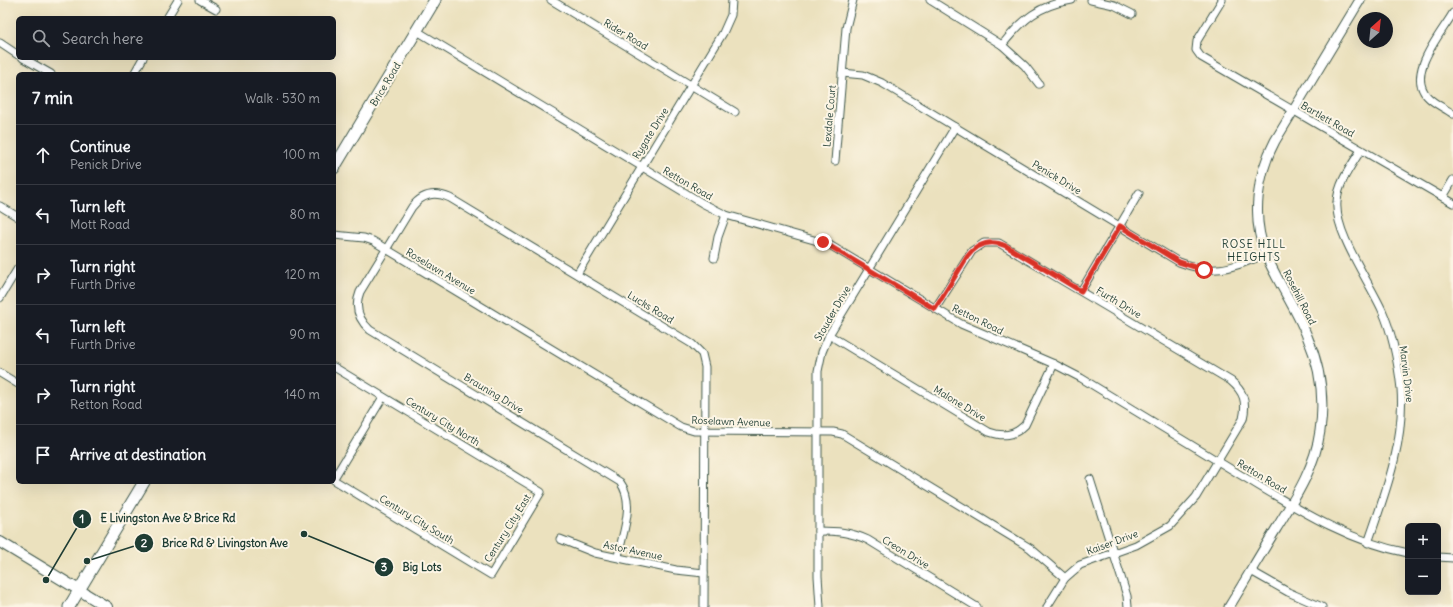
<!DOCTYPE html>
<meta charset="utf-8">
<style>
:root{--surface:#171b24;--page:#20242c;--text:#f1f3f6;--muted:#9ea1a6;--line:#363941}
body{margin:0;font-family:Delius,sans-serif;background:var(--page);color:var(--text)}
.controls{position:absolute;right:12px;bottom:12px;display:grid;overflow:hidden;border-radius:6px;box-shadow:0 4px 16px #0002}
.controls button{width:36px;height:36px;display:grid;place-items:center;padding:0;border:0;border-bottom:1px solid var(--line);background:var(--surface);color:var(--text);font:20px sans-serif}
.compass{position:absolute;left:1357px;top:12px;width:36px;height:36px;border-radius:50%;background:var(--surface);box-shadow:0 4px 16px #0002;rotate:27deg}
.stop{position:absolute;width:12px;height:12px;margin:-9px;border:3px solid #d93025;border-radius:50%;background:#fff}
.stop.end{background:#d93025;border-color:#fff;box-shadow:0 1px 4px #0008}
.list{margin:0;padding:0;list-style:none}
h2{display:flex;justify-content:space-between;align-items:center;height:52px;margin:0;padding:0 16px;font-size:17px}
h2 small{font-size:13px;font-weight:400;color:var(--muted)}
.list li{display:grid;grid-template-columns:26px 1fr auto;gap:12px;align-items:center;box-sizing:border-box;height:60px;padding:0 16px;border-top:1px solid var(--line)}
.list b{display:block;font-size:15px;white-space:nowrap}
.list p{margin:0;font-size:13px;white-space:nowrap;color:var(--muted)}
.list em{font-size:13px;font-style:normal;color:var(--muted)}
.icon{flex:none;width:22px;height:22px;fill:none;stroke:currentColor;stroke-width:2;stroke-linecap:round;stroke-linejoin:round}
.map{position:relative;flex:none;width:1453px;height:607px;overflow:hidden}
.search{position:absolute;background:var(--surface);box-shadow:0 4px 16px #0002;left:16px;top:16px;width:320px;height:44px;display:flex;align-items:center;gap:10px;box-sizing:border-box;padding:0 14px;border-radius:6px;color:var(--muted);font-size:15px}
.panel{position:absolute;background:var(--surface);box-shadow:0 4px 16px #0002;left:16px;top:72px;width:320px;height:412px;border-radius:6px}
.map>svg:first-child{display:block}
</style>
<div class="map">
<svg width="1453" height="607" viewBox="0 0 1453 607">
<rect width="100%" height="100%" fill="#fcf5e5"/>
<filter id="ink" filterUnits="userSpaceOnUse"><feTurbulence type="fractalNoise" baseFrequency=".025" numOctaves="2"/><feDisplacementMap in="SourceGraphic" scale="8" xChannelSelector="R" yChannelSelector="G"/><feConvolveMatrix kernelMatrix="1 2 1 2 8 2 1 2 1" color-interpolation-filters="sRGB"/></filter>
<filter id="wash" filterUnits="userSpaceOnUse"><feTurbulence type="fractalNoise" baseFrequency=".012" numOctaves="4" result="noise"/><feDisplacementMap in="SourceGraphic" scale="16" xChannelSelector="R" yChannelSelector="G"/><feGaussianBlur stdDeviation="0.9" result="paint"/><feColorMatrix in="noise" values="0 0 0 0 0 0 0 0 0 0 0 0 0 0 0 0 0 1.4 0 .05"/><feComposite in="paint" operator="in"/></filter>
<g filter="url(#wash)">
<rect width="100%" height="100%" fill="#ebe1be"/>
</g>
<g filter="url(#ink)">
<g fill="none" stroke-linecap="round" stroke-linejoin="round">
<defs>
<g id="minor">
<path d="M200,0L216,9"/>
<path d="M551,0L735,112"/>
<path d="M930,0L1002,45L1025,66L1039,84"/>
<path d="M1091,0L1114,5L1132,14"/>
<path d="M1222,0L1197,41L1196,50L1201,57L1453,203"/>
<path d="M1453,13C1441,34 1406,73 1427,96C1434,104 1445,108 1453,114"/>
<path d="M167,18L178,0"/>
<path d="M417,31L702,203L726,215L828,244L961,324L1054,364L1081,378C1134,410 1186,442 1239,474C1293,506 1346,541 1408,553"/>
<path d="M0,43L18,55"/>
<path d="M1002,45C1023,19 1039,5 1072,0"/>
<path d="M23,58L51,74"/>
<path d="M842,73L863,75L882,83L1179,262C1216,276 1231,268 1266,254"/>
<path d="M134,74L143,58"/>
<path d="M1361,150C1351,166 1338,183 1337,202C1334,232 1369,281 1382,310C1393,335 1398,362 1401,389C1405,443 1385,493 1368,543"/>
<path d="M835,161L846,28L853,0"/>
<path d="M1443,197L1453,180"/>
<path d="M0,206L18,217"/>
<path d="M334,235L364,238L373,241L681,427L694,431L833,432L842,434L1030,548L1065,578"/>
<path d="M714,258L718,237L726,215"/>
<path d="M577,274L723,33L731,15L732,0"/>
<path d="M1081,291L1139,193"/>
<path d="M0,298L18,268"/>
<path d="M935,309L972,251L984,243H999L1231,381C1244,392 1247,402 1243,419L1196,497L1170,526L1136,545L1080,565L1065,578L1047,607"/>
<path d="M829,335L989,432C1003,437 1014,436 1025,425L1054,364"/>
<path d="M334,367L541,492L491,575L334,480"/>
<path d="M0,373L18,384"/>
<path d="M334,478L383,397"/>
<path d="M1090,479L1127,596L1128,607"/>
<path d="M818,531C836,531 851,532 868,540L977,607"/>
<path d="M560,539L595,553L676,570L704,573"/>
<path d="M618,557C622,534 636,503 620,482L370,330C358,319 354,307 360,292L412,207C422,194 434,191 450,198L692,344L702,354L705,367L704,607"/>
<path d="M1438,557L1453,558"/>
<path d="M1251,571L1288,592L1322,607"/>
<path d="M820,607L818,576V371L822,352L829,335L955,127"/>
</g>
<path id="tertiary" d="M1229,607C1245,581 1260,555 1276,529C1295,498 1315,468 1320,431C1325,398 1320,366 1307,336C1296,308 1278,283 1266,255C1251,218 1257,175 1275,141L1360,0"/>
<path id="secondary" d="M0,542L107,607"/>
<g id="primary">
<path d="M334,168L435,0"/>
<path d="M69,607L144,482"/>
</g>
</defs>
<use href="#minor" stroke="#3e5649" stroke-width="9"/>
<use href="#tertiary" stroke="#3e5649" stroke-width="11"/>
<use href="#secondary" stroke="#3e5649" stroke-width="12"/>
<use href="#primary" stroke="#3e5649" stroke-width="13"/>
<use href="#minor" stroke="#fff" stroke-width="7"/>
<use href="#tertiary" stroke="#fff" stroke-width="9"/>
<use href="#secondary" stroke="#fff" stroke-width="10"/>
<use href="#primary" stroke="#fff" stroke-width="11"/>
</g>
</g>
<g fill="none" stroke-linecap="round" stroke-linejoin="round" filter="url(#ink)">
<path stroke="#d93025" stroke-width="5" d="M823,242L935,309L967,257C977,244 990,239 1006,246L1081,291L1120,226L1179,262L1204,270"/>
</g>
<g text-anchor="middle" stroke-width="4" stroke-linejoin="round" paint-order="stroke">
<g font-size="10" fill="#1f3d34" stroke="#fcf5e5">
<text transform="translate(626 34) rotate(31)" y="4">Rider Road</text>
<text transform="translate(385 84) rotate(-59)" y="4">Brice Road</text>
<text transform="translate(829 116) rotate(-85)" y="4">Lexdale Court</text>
<text transform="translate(1328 119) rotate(30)" y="4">Bartlett Road</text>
<text transform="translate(650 133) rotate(-58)" y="4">Rygate Drive</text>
<text transform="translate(1057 177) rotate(31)" y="4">Penick Drive</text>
<text transform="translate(688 183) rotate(30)" y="4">Retton Road</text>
<text transform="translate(441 271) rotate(31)" y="4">Roselawn Avenue</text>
<text transform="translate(1300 297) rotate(63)" y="4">Rosehill Road</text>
<text transform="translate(1119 302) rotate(31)" y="4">Furth Drive</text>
<text transform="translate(651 307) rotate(31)" y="4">Lucks Road</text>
<text transform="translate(832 313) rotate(-60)" y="4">Stouder Drive</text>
<text transform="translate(978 319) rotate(26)" y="4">Retton Road</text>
<text transform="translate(1407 374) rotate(83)" y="4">Marvin Drive</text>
<text transform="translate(494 393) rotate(31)" y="4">Brauning Drive</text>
<text transform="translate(960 403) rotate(31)" y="4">Malone Drive</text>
<text transform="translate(443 421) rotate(31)" y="4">Century City North</text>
<text transform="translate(731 421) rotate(2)" y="4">Roselawn Avenue</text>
<text transform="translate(1262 476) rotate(31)" y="4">Retton Road</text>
<text transform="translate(417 519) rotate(31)" y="4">Century City South</text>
<text transform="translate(507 528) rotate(-58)" y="4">Century City East</text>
<text transform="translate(1112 542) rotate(-20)" y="4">Kaiser Drive</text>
<text transform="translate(633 550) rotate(12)" y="4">Astor Avenue</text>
<text transform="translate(906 552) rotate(31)" y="4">Creon Drive</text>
</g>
<g font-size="11" letter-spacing="1" fill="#1f3d34" stroke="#fcf5e5">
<text x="1254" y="248">ROSE HILL<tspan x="1254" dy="13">HEIGHTS</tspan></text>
</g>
</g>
<path fill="none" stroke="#1f3d34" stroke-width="1.5" d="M46 580L82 519M87 561L144 543M304 534L384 567"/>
<g fill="#1f3d34" stroke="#fcf5e5" stroke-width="1.5">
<circle cx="46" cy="580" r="4"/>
<circle cx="87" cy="561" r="4"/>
<circle cx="304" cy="534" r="4"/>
<circle cx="82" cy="519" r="10"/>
<circle cx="144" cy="543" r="10"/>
<circle cx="384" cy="567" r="10"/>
</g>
<g font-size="12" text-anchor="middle" font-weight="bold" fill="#fff">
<text x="82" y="523">1</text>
<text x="144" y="547">2</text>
<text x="384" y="571">3</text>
</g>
<g font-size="11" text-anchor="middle" font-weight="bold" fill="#1f3d34" stroke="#fcf5e5" stroke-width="4" stroke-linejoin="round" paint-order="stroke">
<text x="168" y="522">E Livingston Ave &amp; Brice Rd</text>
<text x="225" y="547">Brice Rd &amp; Livingston Ave</text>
<text x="422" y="571">Big Lots</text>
</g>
</svg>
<div class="controls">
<button>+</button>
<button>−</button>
</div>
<svg class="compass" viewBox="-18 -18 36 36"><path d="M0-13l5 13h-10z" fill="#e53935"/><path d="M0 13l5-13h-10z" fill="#9ea1a6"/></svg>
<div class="stop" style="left:1204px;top:270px"></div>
<div class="stop end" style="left:823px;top:242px"></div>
<div class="search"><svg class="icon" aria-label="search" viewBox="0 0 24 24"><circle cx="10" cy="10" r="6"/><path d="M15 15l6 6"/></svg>Search here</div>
<section class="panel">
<h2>7 min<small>Walk · 530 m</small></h2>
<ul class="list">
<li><svg class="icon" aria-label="ahead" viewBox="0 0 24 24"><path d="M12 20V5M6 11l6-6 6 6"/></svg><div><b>Continue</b><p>Penick Drive</p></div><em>100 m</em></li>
<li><svg class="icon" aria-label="left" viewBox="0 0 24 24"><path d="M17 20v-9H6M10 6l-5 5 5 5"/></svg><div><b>Turn left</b><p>Mott Road</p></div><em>80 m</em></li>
<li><svg class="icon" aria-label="right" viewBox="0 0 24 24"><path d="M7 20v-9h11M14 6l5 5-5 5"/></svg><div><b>Turn right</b><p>Furth Drive</p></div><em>120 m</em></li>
<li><svg class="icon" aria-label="left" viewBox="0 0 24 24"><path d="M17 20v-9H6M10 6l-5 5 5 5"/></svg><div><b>Turn left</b><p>Furth Drive</p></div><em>90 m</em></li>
<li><svg class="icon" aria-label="right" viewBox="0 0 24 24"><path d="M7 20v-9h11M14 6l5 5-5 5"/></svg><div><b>Turn right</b><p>Retton Road</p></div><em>140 m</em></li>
<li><svg class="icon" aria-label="arrive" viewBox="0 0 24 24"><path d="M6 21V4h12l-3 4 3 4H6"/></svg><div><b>Arrive at destination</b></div></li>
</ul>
</section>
</div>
